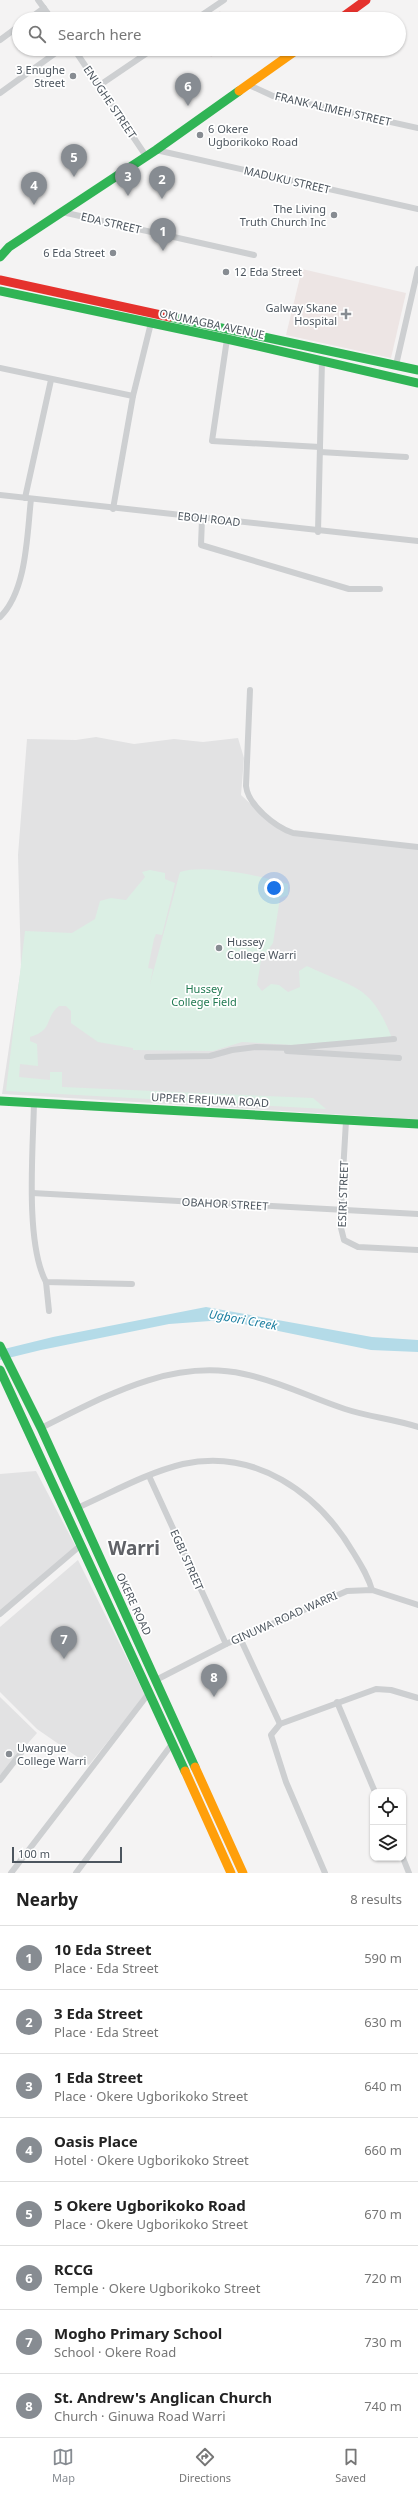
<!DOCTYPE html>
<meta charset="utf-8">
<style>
:root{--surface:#fff;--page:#f6f6f6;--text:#222;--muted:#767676;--line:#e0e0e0;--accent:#878c92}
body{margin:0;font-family:"Noto Sans",sans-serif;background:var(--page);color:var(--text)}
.controls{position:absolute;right:12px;bottom:12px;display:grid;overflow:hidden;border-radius:8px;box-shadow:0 1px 3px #0004}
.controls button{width:36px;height:36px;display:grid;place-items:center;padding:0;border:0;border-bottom:1px solid var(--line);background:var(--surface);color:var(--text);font:20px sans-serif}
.scale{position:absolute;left:12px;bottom:10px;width:110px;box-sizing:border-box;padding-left:4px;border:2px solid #4c555e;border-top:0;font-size:11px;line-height:14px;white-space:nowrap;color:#4c555e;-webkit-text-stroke:3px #fff;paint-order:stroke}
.you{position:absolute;left:274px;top:888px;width:14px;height:14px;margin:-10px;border:3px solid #fff;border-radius:50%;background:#1a73e8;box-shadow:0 0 0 6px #1a73e833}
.badge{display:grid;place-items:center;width:26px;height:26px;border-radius:50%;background:var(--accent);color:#fff;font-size:13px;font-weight:700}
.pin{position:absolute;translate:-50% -33px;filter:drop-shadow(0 1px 2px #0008)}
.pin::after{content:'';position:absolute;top:21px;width:14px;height:12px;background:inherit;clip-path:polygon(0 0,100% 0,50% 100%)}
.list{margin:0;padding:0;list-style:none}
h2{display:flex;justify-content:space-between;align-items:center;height:52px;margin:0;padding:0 16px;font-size:17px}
h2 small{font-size:13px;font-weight:400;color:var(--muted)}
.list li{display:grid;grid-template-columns:26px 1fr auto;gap:12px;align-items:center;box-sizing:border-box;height:64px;padding:0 16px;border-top:1px solid var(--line)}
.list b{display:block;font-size:15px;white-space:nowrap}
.list p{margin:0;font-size:13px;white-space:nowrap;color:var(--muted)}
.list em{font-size:13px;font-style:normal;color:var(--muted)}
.icon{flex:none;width:22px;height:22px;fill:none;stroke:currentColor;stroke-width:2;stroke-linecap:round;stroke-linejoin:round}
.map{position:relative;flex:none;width:418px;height:1873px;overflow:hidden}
.search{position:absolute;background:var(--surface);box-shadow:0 1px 3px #0004;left:12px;right:12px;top:12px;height:44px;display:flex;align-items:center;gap:10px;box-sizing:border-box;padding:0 14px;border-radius:22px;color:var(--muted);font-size:15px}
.sheet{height:564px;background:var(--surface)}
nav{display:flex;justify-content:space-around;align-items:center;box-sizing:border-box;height:56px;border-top:1px solid var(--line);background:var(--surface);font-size:11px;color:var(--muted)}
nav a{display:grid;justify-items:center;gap:2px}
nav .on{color:var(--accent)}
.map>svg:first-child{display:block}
</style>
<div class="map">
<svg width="418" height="1873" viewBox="0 0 418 1873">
<rect width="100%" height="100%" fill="#f4f3f3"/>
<g fill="#e2e2e3">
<path d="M96,737L134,744L174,739L203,742L238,738L244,758L241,795L255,808L293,832L418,849V1122L382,1117L2,1094L21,968L18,855L27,739L76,740Z"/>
<path d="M36,1471L76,1547L0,1613V1474Z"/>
<path d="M78,1560L145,1695L89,1765L37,1729L0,1692V1627Z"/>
<path d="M0,1697L37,1733L0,1775Z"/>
</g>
<g fill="#ede5e4">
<path d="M220,11L225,19H209Z"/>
<path d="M206,49H223L211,57Z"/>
<path d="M302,269L406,293L391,358L286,335Z"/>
</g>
<path fill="#dbefe4" d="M150,870L165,873V879L175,883L162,935L156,934L154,939L148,968L153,969L150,984L180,872C206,864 261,876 288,884V895L280,898L273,943L261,960L257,985L262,991L271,984L279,985L288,992L300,987L299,971L307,966C355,989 370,983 392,1038L293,1045L242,1042L213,1051L133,1050V1048L98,1042L71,1023V1011L66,1006H59C44,1018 54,1030 30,1037V1041L37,1044L38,1066L20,1064L19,1077L50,1080V1072H62V1087L313,1098L326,1109L6,1091L25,931L72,933L95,919L100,901L111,898L126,900L145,877L142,872Z"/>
<path fill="#b4dbe8" d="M206,1307L372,1337L418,1340V1352L371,1350L224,1320L169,1324L41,1350L0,1360V1350L53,1337Z"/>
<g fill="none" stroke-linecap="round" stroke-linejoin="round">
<g stroke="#cdcfd1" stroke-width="6">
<path d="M38,0L52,19"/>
<path d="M29,19L44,8"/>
<path d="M196,19L224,0"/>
<path d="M0,40L19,26"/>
<path d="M74,49L146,156"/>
<path d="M100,85L153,49"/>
<path d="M249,85L273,96L418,128"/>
<path d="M0,93L61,49"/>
<path d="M156,150L418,209"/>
<path d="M62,212L254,255"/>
<path d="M227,339L212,441L320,447"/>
<path d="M396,365L418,269"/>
<path d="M0,368L133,396"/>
<path d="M320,452L406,457"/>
<path d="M0,495L418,541"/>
<path d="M25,498L51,380"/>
<path d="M113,509L133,396L151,323"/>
<path d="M202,519L201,545L349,589H380"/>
<path d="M318,532L322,360"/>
<path d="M0,617C27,591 27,534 31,499"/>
<path d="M250,690L246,786C248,805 275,827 293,833L418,847"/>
<path d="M287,1051L399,1058"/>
<path d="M147,1057L210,1056L232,1050L256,1047L291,1048L394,1039"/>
<path d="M34,1103C33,1149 25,1243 46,1282L132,1284"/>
<path d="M346,1121L340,1224L344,1240L358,1247L418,1250"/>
<path d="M32,1193L418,1214"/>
<path d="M46,1282L49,1311"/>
<path d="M41,1428C104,1397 171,1358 244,1374C279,1381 311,1398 345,1409C369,1417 394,1419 418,1427"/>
<path d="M149,1476L226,1644"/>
<path d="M77,1508C111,1493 146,1473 183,1464C255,1448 318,1493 353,1552C361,1565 368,1576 372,1590"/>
<path d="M0,1614L81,1545"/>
<path d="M240,1638L280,1724"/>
<path d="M156,1680L226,1644L347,1591L372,1590L418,1605"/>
<path d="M337,1702L375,1792"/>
<path d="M0,1780L21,1753"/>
<path d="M403,1858L409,1873"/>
<path d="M11,1873L149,1693"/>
<path d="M76,1873L172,1744"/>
<path d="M325,1873L286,1782L271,1735L280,1724L376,1689L391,1690L418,1698"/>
</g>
<g stroke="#30b455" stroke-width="9">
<path d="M0,257L9,247L156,150L239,91"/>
<path d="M0,291L227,339L418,383"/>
<path d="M170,317L418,370"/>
<path d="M0,1101L418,1124"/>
<path d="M0,1346L41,1428L195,1767"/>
<path d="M0,1370L185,1771"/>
</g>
<g stroke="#ff9f0a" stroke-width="9">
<path d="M239,91L298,49"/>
<path d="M195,1767L243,1873"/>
<path d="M185,1771L231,1873"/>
</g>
<g stroke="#e5322d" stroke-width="9">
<path d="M340,19L366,0"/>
<path d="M0,280L170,317"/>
</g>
</g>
<g fill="#878c92" stroke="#fff" stroke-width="1.5">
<circle cx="73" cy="76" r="4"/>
<circle cx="200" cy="135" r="4"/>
<circle cx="334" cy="215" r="4"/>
<circle cx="113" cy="253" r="4"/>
<circle cx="226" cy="272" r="4"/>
<path d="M344 308h4v4h4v4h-4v4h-4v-4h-4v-4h4z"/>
<circle cx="219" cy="948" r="4"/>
<circle cx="9" cy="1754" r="4"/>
</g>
<g text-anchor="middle" stroke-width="3.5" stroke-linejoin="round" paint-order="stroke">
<g font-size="11" fill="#4c555e" stroke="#fff" text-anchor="end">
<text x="65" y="74">3 Enughe<tspan x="65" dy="13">Street</tspan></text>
<text x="208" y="133" text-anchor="start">6 Okere<tspan x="208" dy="13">Ugborikoko Road</tspan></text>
<text x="326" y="213">The Living<tspan x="326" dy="13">Truth Church Inc</tspan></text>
<text x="105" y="257">6 Eda Street</text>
<text x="234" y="276" text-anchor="start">12 Eda Street</text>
<text x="337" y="312">Galway Skane<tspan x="337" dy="13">Hospital</tspan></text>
<text x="227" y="946" text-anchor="start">Hussey<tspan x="227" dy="13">College Warri</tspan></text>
<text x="17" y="1752" text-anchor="start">Uwangue<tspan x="17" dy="13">College Warri</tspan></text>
</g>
<g font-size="11" fill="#4c555e" stroke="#fff">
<text transform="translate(110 102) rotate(56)" y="4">ENUGHE STREET</text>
<text transform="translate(333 109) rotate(13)" y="4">FRANK ALIMEH STREET</text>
<text transform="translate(287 180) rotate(13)" y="4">MADUKU STREET</text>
<text transform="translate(111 223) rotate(13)" y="4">EDA STREET</text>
<text transform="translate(212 324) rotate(12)" y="4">OKUMAGBA AVENUE</text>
<text transform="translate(209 519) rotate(6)" y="4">EBOH ROAD</text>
<text transform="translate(210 1100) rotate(3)" y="4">UPPER EREJUWA ROAD</text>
<text transform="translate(343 1194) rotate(-88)" y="4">ESIRI STREET</text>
<text transform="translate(225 1204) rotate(3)" y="4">OBAHOR STREET</text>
<text transform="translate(187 1560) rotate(66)" y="4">EGBI STREET</text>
<text transform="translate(134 1604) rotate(65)" y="4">OKERE ROAD</text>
<text transform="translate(284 1618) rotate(-24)" y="4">GINUWA ROAD WARRI</text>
</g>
<g font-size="11" fill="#227a52" stroke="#fff">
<text x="204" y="993">Hussey<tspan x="204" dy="13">College Field</tspan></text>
</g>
<g font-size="12" font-style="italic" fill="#1c7fa1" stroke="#fff">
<text transform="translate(243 1320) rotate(10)" y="4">Ugbori Creek</text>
</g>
<g font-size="19" font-weight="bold" fill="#606267" stroke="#fff">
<text x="134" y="1555">Warri</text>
</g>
</g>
</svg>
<div class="controls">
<button><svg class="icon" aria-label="locate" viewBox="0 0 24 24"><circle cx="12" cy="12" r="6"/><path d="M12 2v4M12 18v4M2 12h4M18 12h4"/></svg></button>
<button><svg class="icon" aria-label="layers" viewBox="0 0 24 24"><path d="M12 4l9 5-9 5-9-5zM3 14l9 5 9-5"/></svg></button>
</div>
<div class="scale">100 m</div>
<div class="you"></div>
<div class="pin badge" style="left:163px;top:251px">1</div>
<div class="pin badge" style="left:162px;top:199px">2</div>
<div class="pin badge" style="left:128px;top:196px">3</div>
<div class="pin badge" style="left:34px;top:205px">4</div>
<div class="pin badge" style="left:74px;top:177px">5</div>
<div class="pin badge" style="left:188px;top:106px">6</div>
<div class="pin badge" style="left:64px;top:1659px">7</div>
<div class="pin badge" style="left:214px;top:1697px">8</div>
<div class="search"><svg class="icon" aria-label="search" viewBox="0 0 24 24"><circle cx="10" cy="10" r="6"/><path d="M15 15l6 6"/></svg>Search here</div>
</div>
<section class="sheet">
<h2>Nearby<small>8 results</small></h2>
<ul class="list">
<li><span class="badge">1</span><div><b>10 Eda Street</b><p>Place · Eda Street</p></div><em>590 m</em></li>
<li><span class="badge">2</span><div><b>3 Eda Street</b><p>Place · Eda Street</p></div><em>630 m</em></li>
<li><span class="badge">3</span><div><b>1 Eda Street</b><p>Place · Okere Ugborikoko Street</p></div><em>640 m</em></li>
<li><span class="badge">4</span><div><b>Oasis Place</b><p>Hotel · Okere Ugborikoko Street</p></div><em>660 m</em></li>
<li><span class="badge">5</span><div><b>5 Okere Ugborikoko Road</b><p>Place · Okere Ugborikoko Street</p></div><em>670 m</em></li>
<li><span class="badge">6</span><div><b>RCCG</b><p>Temple · Okere Ugborikoko Street</p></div><em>720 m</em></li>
<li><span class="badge">7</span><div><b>Mogho Primary School</b><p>School · Okere Road</p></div><em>730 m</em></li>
<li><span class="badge">8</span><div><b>St. Andrew's Anglican Church</b><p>Church · Ginuwa Road Warri</p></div><em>740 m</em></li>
</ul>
</section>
<nav>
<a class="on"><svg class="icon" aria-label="map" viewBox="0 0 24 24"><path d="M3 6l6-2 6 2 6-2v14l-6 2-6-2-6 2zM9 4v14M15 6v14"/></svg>Map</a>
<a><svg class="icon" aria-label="directions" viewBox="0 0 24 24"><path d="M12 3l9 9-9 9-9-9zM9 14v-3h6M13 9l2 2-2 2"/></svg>Directions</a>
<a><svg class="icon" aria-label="saved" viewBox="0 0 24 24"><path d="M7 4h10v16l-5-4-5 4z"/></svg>Saved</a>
</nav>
